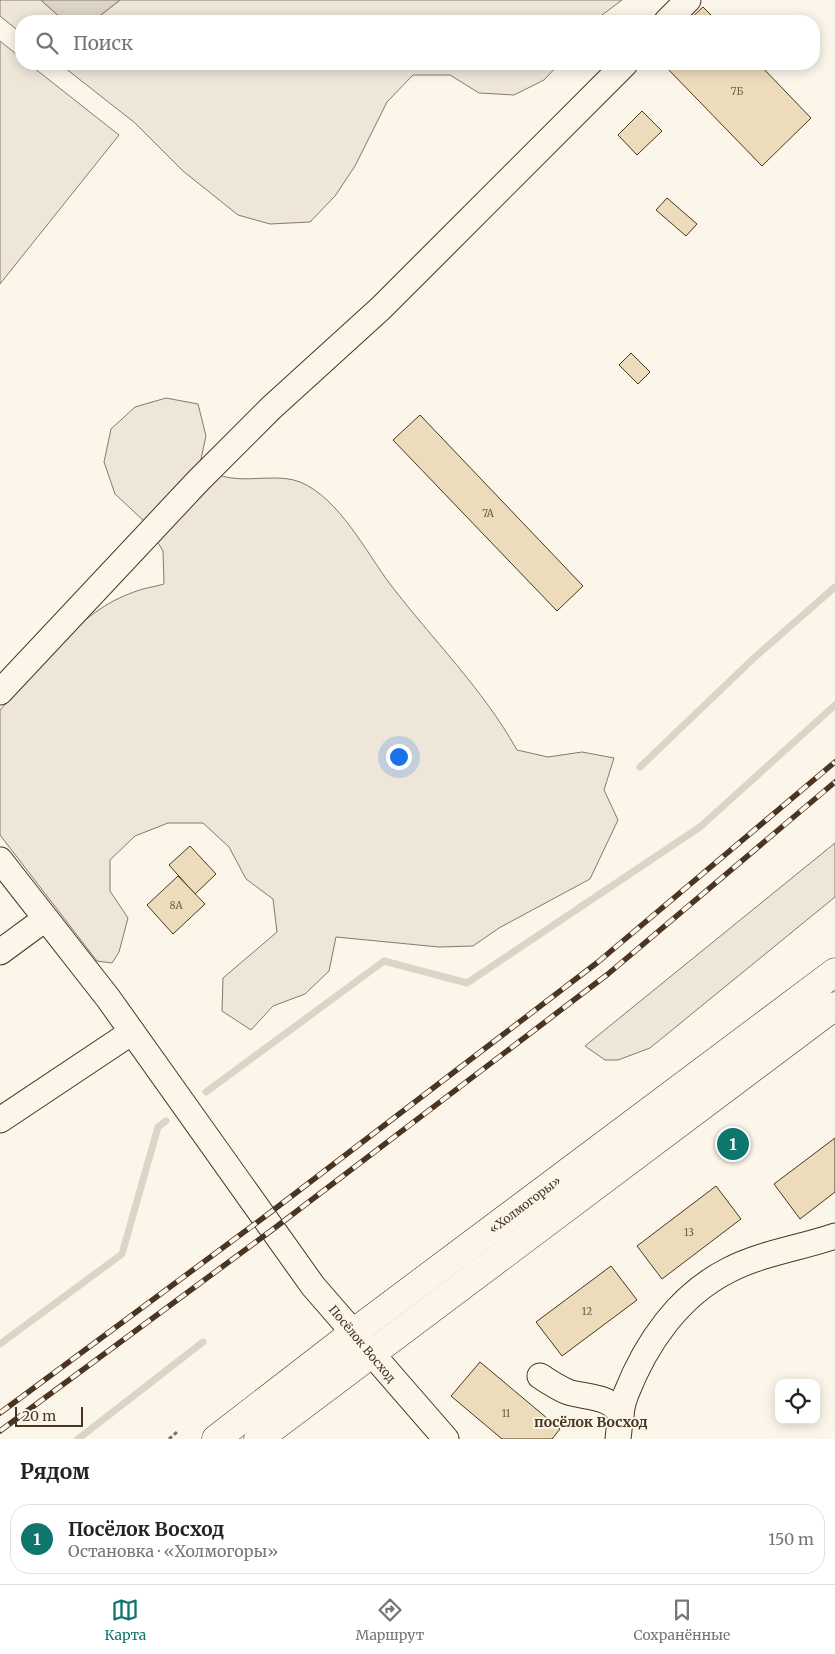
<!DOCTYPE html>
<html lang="ru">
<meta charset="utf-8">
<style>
:root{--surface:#fff;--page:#f6f6f6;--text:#222;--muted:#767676;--line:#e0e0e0;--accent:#0f766e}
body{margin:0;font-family:Merriweather,serif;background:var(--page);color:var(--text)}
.controls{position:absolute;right:15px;bottom:15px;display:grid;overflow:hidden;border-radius:10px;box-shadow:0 2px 12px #0003}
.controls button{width:45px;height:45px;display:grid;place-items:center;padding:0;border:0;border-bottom:1px solid var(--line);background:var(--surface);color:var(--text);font:25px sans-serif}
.scale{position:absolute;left:15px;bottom:12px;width:68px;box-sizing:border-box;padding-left:5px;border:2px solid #4a3520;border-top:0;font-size:14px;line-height:18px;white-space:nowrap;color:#4a3520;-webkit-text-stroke:4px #fbf6e9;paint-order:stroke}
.you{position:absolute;left:398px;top:756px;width:18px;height:18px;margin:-12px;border:4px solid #fff;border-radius:50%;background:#1a73e8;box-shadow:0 0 0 8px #1a73e833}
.badge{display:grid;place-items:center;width:32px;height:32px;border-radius:50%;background:var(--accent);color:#fff;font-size:16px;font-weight:700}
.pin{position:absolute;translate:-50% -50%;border:2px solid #fff;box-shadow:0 1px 5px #0006}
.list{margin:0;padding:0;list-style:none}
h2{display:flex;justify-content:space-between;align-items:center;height:65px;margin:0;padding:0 20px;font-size:21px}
h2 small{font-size:16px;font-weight:400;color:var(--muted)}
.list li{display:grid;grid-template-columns:32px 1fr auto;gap:15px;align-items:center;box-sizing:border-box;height:70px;margin:0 10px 10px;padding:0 10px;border:1px solid var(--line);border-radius:20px}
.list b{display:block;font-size:19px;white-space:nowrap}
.list p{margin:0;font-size:16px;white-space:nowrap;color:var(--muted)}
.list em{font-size:16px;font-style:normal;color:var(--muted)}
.icon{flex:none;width:28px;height:28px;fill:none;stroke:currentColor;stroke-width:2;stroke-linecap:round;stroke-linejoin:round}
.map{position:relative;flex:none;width:835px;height:1439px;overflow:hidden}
.search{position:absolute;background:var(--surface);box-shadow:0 2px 12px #0003;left:15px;right:15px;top:15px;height:55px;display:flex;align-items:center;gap:12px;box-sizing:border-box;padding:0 18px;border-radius:20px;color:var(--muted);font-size:19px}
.sheet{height:145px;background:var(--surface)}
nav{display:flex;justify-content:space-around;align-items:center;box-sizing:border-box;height:70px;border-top:1px solid var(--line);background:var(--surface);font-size:14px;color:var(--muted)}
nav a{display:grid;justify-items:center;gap:2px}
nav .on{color:var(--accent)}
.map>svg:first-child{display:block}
</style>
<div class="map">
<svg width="835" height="1439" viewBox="0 0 835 1439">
<rect width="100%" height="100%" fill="#fbf6e9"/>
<g fill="#ede6d9" stroke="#887966">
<path d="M0,0H41L64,21H21V33L0,16Z"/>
<path d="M120,0H622L594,21H93Z"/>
<path d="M0,41L21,58V64H29L119,135L0,284Z"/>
<path d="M60,64H559L544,80L514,95L479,93L450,75H413L387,102L355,166L335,196L310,222L270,224L238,215L183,171L135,123Z"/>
<path d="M166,398L198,404L206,436L199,468C209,471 221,477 232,478C252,481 281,474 300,482C339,498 366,552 390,584C432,639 483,689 517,750L548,757L582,752L614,758L604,790L618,820L590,879L499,928L473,946L439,947L336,937L329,971L305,994L273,1006L251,1030L222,1011L223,978L277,932L273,899L246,879L229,847L203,823H168L135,836L110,860V891L128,918L119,952L112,963L97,961L0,835V710C39,668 78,611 134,592C143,588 154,587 164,584L163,551L145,522L115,494L104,462L111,429L135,407Z"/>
<path d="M835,843V897L650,1048L618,1060H605L585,1046Z"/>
</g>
<path fill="#dcd4c6" stroke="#887966" d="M41,0H120L93,21H64Z"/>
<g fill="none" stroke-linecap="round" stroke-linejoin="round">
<g stroke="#dcd4c6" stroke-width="7">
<path d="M640,767L755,657L835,587"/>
<path d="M206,1092L384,961L467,983L700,827L835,705"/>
<path d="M0,1344L122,1254L158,1127L166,1121"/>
<path d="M78,1439L203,1342"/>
</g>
</g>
<g fill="#ecdcbc" stroke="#4a3520">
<path d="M703,7L717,21H688Z"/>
<path d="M663,64H759L811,118L762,166Z"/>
<path d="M642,111L662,131L637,155L618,135Z"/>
<path d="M667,198L697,224L686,236L656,210Z"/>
<path d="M631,353L650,372L638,384L619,365Z"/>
<path d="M420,415L583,586L557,611L393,440Z"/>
<path d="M190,846L216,874L195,894L169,865Z"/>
<path d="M178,876L205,904L173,934L147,905Z"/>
<path d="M835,1138V1192L800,1219L774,1184Z"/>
<path d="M716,1186L741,1219L662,1279L637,1246Z"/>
<path d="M611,1266L637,1300L562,1356L536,1322Z"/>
<path d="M480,1362L560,1429L552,1439H502L451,1396Z"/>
</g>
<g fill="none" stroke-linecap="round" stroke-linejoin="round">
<defs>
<g id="minor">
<path d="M667,21L688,0"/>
<path d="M0,692L198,481L271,408L381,308L625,64"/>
<path d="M0,860L108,998L313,1286L446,1439"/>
<path d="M0,952L45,919"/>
<path d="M0,1120L132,1032"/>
<path d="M540,1376C549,1382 558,1388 568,1392C586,1398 611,1395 621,1415"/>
<path d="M618,1439C620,1424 620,1408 626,1394C646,1343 679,1295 729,1270C762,1253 800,1248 835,1236"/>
</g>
<g id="highway">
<path d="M216,1439L353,1333L835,972"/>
<path d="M258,1439L835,1006"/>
</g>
</defs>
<use href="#minor" stroke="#4a3520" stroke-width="27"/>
<use href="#highway" stroke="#4a3520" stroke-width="29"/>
<path stroke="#7f6f5c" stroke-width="3" stroke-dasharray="4 2.5" stroke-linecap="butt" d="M169,1439L177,1432"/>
<use href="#minor" stroke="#fbf6e9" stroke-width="25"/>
<use href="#highway" stroke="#fbf6e9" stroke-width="28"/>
<defs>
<g id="rail">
<path d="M0,1413L263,1218L598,962L835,762"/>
<path d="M0,1431L272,1230L608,974L835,782"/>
</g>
</defs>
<use href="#rail" stroke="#4a3520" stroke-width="5.5"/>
<use href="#rail" stroke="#fbf6e9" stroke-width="4" stroke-dasharray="11" stroke-linecap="butt"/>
</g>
<g text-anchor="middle" stroke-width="4" stroke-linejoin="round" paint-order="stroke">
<g font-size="10" fill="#725f47">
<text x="737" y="95">7Б</text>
<text x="488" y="517">7А</text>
<text x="176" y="909">8А</text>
<text x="689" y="1236">13</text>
<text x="587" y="1315">12</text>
<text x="506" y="1417">11</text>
</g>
<g font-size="12" fill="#4a3520" stroke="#fbf6e9">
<text transform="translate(525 1205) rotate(-37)" y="4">«Холмогоры»</text>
<text transform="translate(362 1344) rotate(50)" y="4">Посёлок Восход</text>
</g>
<g font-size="14" font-weight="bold" fill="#4a3520" stroke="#fbf6e9">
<text x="591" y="1427">посёлок Восход</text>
</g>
</g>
</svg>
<div class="controls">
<button><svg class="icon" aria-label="locate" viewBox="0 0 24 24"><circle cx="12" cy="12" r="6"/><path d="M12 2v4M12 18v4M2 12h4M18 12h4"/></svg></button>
</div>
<div class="scale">20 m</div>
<div class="you"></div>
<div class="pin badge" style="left:733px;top:1144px">1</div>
<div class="search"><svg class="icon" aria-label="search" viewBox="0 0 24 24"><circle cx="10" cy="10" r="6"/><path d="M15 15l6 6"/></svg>Поиск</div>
</div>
<section class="sheet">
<h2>Рядом<small></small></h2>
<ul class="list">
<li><span class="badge">1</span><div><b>Посёлок Восход</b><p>Остановка · «Холмогоры»</p></div><em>150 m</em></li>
</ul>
</section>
<nav>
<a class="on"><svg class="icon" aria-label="map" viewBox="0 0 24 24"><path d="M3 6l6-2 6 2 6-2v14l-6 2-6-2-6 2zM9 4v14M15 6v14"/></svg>Карта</a>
<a><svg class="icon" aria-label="directions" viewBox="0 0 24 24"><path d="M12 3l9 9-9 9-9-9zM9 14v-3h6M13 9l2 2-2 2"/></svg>Маршрут</a>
<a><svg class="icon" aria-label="saved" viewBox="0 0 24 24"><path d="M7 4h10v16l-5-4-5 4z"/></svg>Сохранённые</a>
</nav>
